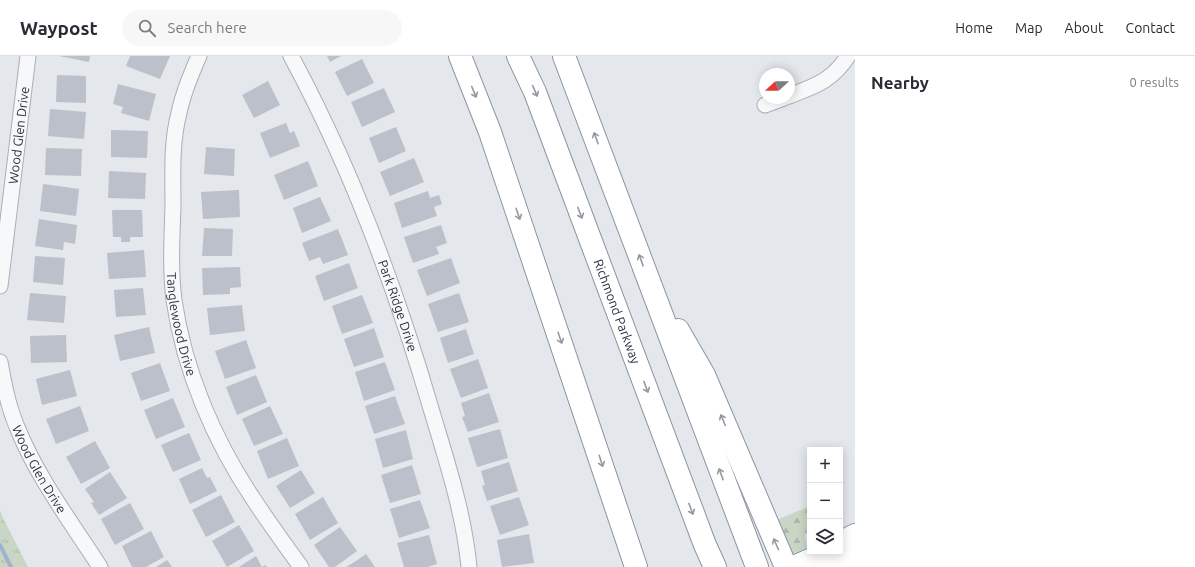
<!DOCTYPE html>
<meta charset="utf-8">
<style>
:root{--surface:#fff;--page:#f7f7f7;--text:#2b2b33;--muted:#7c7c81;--line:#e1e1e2}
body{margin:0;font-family:Ubuntu,sans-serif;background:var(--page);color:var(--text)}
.controls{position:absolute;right:12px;bottom:12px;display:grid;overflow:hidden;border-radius:0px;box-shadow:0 2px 10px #0003}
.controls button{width:36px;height:36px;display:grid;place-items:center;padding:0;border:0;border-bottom:1px solid var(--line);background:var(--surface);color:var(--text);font:20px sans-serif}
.compass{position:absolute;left:759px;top:12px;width:36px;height:36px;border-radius:50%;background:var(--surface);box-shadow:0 2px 10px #0003;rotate:249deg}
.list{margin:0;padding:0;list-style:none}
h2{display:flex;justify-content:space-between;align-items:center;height:52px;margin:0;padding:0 16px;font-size:17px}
h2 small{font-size:13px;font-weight:400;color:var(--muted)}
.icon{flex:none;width:22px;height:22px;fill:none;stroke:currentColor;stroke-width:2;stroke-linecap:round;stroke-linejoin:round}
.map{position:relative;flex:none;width:855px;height:511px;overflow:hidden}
header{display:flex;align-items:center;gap:24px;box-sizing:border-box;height:56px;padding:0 20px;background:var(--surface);border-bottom:1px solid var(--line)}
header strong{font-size:19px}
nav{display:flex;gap:22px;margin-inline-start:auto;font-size:14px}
.search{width:280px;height:36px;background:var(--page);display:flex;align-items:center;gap:10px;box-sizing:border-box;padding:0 14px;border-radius:22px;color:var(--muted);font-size:15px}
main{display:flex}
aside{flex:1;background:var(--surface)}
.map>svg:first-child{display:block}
</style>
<header>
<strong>Waypost</strong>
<div class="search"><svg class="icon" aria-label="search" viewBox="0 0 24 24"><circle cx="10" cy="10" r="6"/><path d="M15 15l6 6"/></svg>Search here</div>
<nav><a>Home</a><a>Map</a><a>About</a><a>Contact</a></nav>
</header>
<main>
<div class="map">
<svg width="855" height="511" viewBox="0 0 855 511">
<defs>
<pattern id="grass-tufts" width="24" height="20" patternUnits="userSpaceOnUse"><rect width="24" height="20" fill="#c9d6c5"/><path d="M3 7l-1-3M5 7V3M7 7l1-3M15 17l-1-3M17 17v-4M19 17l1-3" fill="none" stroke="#adb8ab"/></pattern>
<pattern id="forest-firs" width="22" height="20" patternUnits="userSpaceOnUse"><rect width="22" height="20" fill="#c9d6c5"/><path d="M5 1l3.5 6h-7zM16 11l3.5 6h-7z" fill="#adb8ab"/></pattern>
</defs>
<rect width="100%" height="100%" fill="#e4e7ec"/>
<path fill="url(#grass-tufts)" d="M0,454L2,460L28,511H0Z"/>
<path fill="url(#forest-firs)" d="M810,450V472L805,479L807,491L786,501L772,466Z"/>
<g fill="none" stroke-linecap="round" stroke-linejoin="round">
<path stroke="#9fb4cc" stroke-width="4" d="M0,489L11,511"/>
</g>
<g fill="#bbc0ca">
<path d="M59,0H90L89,6Z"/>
<path d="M130,0H170L160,23L126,10Z"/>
<path d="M327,0H341L330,6Z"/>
<path d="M362,3L374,27L347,40L335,16Z"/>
<path d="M57,19L86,20V47L56,46Z"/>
<path d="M268,25L280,49L254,62L242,39Z"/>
<path d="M118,28L156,38L149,65L121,57L123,51L113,48Z"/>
<path d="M384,32L395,56L362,71L351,46Z"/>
<path d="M50,53L86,56L84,83L48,80Z"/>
<path d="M286,67L290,77L294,75L300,90L270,102L260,77Z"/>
<path d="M396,71L406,95L379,107L369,82Z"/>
<path d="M111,74L148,75L147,102L111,101Z"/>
<path d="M206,91L235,93L234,120L204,118Z"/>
<path d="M46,92L82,93L81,120L45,119Z"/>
<path d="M414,102L424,126L390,140L380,116Z"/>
<path d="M308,105L318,130L284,144L274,119Z"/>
<path d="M109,115L146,117L145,143L108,142Z"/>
<path d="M43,128L79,133L76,160L40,155Z"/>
<path d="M239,134L240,161L203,163L201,136Z"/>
<path d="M428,135L430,142L439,139L442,148L434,151L437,160L402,172L394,147Z"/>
<path d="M320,141L331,165L302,177L293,152Z"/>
<path d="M112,154H142L143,181H130V186H121V181H113Z"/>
<path d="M39,163L77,169L75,188L64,186L63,194L35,190Z"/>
<path d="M441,169L447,187L436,191L439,198L413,207L404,181Z"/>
<path d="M204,172L233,173L232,200H202Z"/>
<path d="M338,173L348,199L323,208L320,201L309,205L302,187Z"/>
<path d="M144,194L146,221L109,223L107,197Z"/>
<path d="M35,200L65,202L63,229L33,226Z"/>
<path d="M451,202L460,227L427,240L417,214Z"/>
<path d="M349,207L358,232L324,245L315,220Z"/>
<path d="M240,211L241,231L230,232V238L203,239L202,212Z"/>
<path d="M143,232L146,259L116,261L114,234Z"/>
<path d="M30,237L66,240L64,267L27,264Z"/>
<path d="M459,237L469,266L438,276L428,248Z"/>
<path d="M362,239L373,267L342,278L332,250Z"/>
<path d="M242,249L245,275L210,279L207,252Z"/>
<path d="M149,271L155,297L120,305L114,279Z"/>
<path d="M374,272L384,301L354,311L344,283Z"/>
<path d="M466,273L474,298L448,307L440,282Z"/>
<path d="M66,279L67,306L31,307L30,280Z"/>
<path d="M246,284L256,312L225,323L215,295Z"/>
<path d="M478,303L488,332L461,342L450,313Z"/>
<path d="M385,306L395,334L364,345L355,316Z"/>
<path d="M160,307L170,335L141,345L131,317Z"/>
<path d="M70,314L77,340L42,349L36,323Z"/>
<path d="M256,319L267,346L237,359L226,331Z"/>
<path d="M489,337L499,366L468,376L462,361L465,360L461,347Z"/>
<path d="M395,340L405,368L374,378L365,350Z"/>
<path d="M173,342L185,371L156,383L144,354Z"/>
<path d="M80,350L89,375L56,388L46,363Z"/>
<path d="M270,350L283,378L254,390L242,363Z"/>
<path d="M500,373L508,402L477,411L468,382Z"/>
<path d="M406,374L413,403L383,412L375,383Z"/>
<path d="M189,377L201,404L173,416L161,389Z"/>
<path d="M287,382L299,410L268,423L257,395Z"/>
<path d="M95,385L110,412L81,428L66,401Z"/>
<path d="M509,406L518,435L487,445L482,430L485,429L481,415Z"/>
<path d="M412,409L421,438L390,447L381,419Z"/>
<path d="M202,412L207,422L210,421L217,435L190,448L179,423Z"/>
<path d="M301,414L315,437L290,452L276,430Z"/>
<path d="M110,416L127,442L99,459L91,447L94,446L85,433Z"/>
<path d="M221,439L235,466L206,481L192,454Z"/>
<path d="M323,441L338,467L310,484L295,458Z"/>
<path d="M519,441L529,469L500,479L490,450Z"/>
<path d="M420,444L430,472L399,482L390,453Z"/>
<path d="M130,447L144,473L115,489L101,463Z"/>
<path d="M239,469L254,495L227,511L212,485Z"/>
<path d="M340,471L357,495L335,511H329L314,489Z"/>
<path d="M151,475L164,501L146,511H132L122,490Z"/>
<path d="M529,478L534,507L502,511L497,484Z"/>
<path d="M429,479L437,508L427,511H404L397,487Z"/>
<path d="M366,498L375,511H346L356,505Z"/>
<path d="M256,500L262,511L265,509L267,511H239Z"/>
<path d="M167,504L172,511H156Z"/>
</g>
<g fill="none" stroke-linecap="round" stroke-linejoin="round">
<defs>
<g id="minor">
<path id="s1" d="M199,0C191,18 183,37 179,57C171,87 173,119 173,150C172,181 170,213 174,244C184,314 214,385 254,444C269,467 285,489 301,511"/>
<path id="s2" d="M291,0C352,113 396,232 432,356C447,406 464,458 469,511"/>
<path d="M789,40C815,30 832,25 848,0"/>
<path d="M765,49L784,42"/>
<path id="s3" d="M0,230L28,0"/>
<path id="s4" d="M0,306C4,328 8,350 17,371C37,421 71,466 100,511"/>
</g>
<g id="trunk">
<path d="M460,0L490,76L636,511"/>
<path id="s5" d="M518,0L535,36L705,489L715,511"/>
<path d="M564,0L757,511"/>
<path d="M678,274L704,319L786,511"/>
<path d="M840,487L855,479"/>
<path d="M794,511L827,496"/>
<path d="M832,511L855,501"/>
</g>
</defs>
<use href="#minor" stroke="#a9aeb7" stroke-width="17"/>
<use href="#trunk" stroke="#8b94a3" stroke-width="24"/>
<use href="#minor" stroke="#f7f8fa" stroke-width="15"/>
<use href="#trunk" stroke="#fff" stroke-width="22"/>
</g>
<defs><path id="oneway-shaft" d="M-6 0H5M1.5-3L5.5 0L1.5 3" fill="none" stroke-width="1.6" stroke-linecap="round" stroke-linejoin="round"/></defs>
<g stroke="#959aa2">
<use href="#oneway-shaft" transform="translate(535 35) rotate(67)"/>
<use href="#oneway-shaft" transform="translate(474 36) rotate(68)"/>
<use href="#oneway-shaft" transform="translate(596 82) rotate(-110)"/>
<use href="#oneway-shaft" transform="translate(580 157) rotate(69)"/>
<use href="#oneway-shaft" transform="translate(518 158) rotate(71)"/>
<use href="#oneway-shaft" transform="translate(641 204) rotate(-110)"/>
<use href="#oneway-shaft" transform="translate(560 282) rotate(71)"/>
<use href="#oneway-shaft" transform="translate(646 331) rotate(69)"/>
<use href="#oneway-shaft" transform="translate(723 364) rotate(-113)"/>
<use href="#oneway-shaft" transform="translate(601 405) rotate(72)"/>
<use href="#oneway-shaft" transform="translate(721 418) rotate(-110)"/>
<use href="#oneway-shaft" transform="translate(691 453) rotate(69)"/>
<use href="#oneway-shaft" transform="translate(776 488) rotate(-114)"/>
</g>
<g text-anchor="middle" stroke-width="3.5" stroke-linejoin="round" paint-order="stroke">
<g font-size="13" fill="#2b3445" stroke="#f4f6f9">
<text dy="5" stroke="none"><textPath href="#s3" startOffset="152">Wood Glen Drive</textPath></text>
<text dy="5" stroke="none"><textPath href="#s2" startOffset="272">Park Ridge Drive</textPath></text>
<text dy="5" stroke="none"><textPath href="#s5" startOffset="274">Richmond Parkway</textPath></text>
<text dy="5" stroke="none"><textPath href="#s1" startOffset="273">Tanglewood Drive</textPath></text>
<text dy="5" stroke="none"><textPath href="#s4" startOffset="115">Wood Glen Drive</textPath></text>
</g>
</g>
</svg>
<div class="controls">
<button>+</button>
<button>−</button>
<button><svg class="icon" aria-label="layers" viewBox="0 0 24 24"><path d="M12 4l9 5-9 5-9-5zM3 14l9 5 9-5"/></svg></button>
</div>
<svg class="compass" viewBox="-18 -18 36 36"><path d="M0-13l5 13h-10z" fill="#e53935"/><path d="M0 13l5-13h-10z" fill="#7c7c81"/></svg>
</div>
<aside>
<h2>Nearby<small>0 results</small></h2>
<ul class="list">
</ul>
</aside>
</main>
